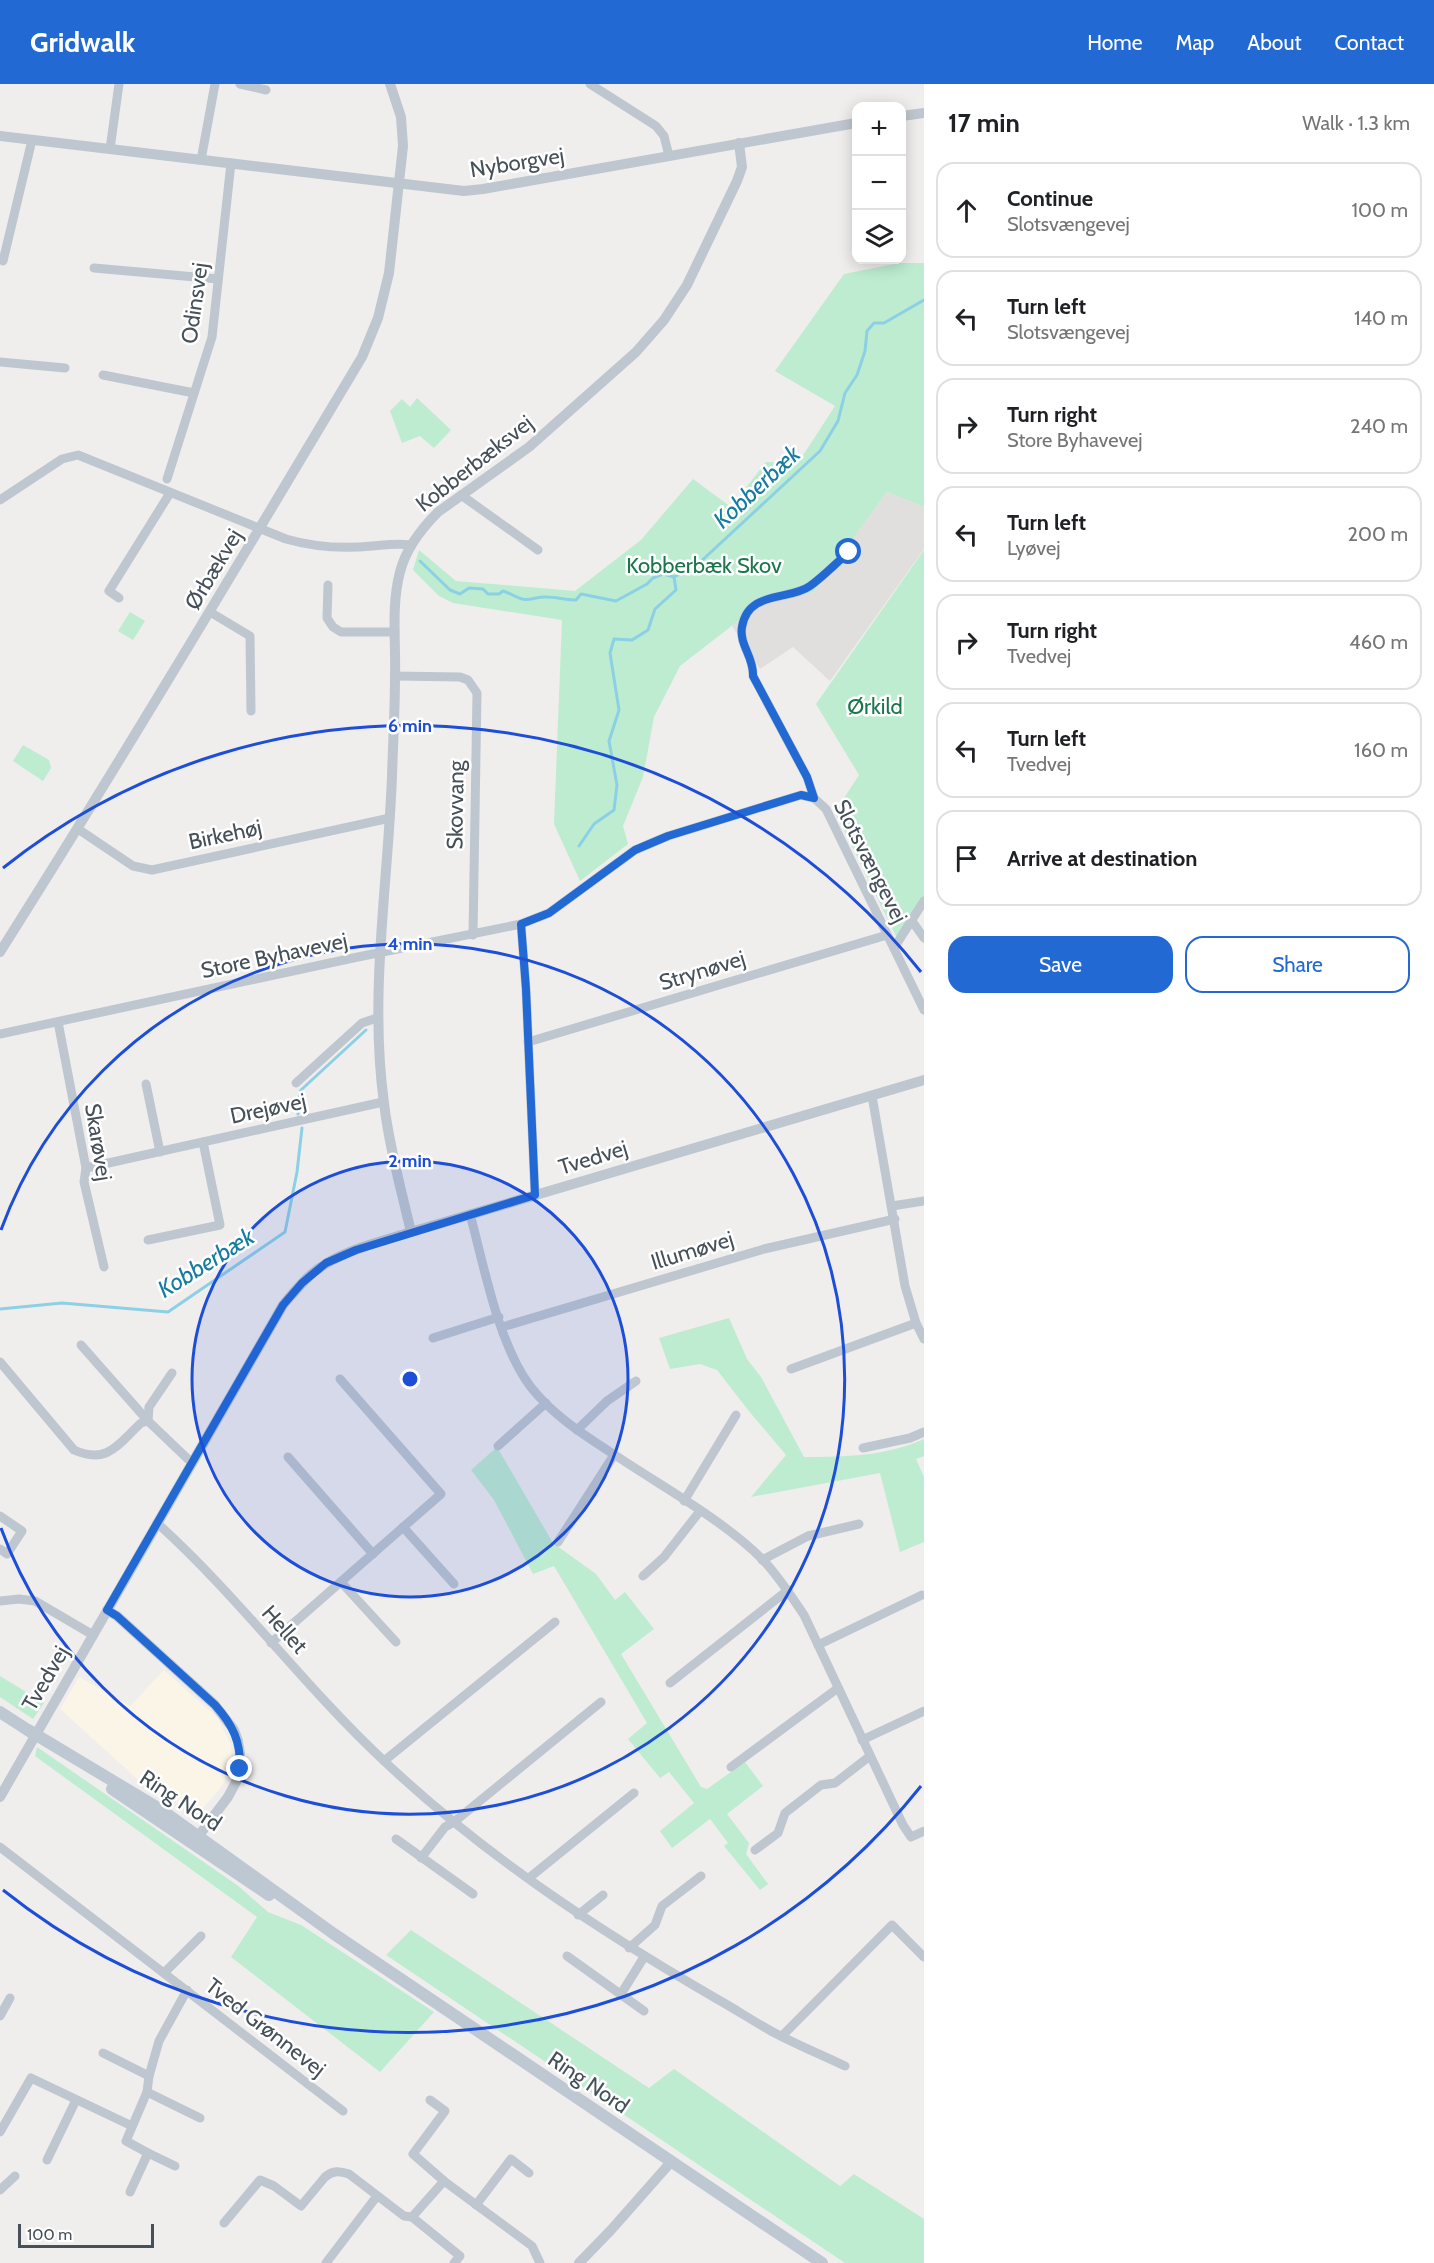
<!DOCTYPE html>
<meta charset="utf-8">
<style>
:root{--surface:#fff;--page:#f2f2f2;--text:#202124;--muted:#757577;--line:#e0e0e0;--accent:#2269d4}
body{margin:0;font-family:Cabin,sans-serif;background:var(--page);color:var(--text)}
.controls{position:absolute;right:18px;top:18px;display:grid;overflow:hidden;border-radius:12px;box-shadow:0 3px 15px #0003}
.controls button{width:54px;height:54px;display:grid;place-items:center;padding:0;border:0;border-bottom:2px solid var(--line);background:var(--surface);color:var(--text);font:30px sans-serif}
.scale{position:absolute;left:18px;bottom:15px;width:136px;box-sizing:border-box;padding-left:6px;border:3px solid #465059;border-top:0;font-size:16px;line-height:21px;white-space:nowrap;color:#465059;-webkit-text-stroke:4px #fff;paint-order:stroke}
.stop{position:absolute;width:18px;height:18px;margin:-14px;border:4px solid #2269d4;border-radius:50%;background:#fff}
.stop.end{background:#2269d4;border-color:#fff;box-shadow:0 2px 6px #0008}
.list{margin:0;padding:0;list-style:none}
h2{display:flex;justify-content:space-between;align-items:center;height:78px;margin:0;padding:0 24px;font-size:26px}
h2 small{font-size:20px;font-weight:400;color:var(--muted)}
.list li{display:grid;grid-template-columns:39px 1fr auto;gap:18px;align-items:center;box-sizing:border-box;height:96px;margin:0 12px 12px;padding:0 12px;border:2px solid var(--line);border-radius:18px}
.list b{display:block;font-size:22px;white-space:nowrap}
.list p{margin:0;font-size:20px;white-space:nowrap;color:var(--muted)}
.list em{font-size:20px;font-style:normal;color:var(--muted)}
.actions{display:flex;gap:12px;padding:18px 24px}
.actions a{flex:1;padding:14px 0;border:2px solid var(--accent);border-radius:18px;text-align:center;font-size:21px;color:var(--accent)}
.actions .main{background:var(--accent);color:#fff}
.icon{flex:none;width:33px;height:33px;fill:none;stroke:currentColor;stroke-width:2;stroke-linecap:round;stroke-linejoin:round}
.map{position:relative;flex:none;width:924px;height:2179px;overflow:hidden}
header{display:flex;align-items:center;gap:36px;box-sizing:border-box;height:84px;padding:0 30px;background:var(--accent);color:#fff}
header strong{font-size:28px}
nav{display:flex;gap:33px;margin-inline-start:auto;font-size:21px}
main{display:flex}
aside{flex:1;background:var(--surface)}
.map>svg:first-child{display:block}
</style>
<header>
<strong>Gridwalk</strong>
<nav><a>Home</a><a>Map</a><a>About</a><a>Contact</a></nav>
</header>
<main>
<div class="map">
<svg width="924" height="2179" viewBox="0 0 924 2179">
<rect width="100%" height="100%" fill="#f0eded"/>
<path fill="#faf5e6" d="M164,1586L218,1634L231,1661L232,1685L223,1701L200,1728L148,1705L60,1625L79,1593L130,1622Z"/>
<path fill="#e1dede" d="M887,408L924,423V465L830,597L793,563L760,585L732,542L760,518L814,508Z"/>
<g fill="#bdecd1">
<path d="M899,179H924V423L887,408L814,508L760,520L680,582L654,633L643,693L623,742L628,760L580,797L554,740L562,536L453,519L439,512L413,486L419,466L456,497L575,507L641,456L693,395L731,423L766,378L798,379L835,322L775,287L844,190Z"/>
<path d="M417,314L451,346L434,364L420,352L402,359L390,327L402,315L410,323Z"/>
<path d="M924,466V812L897,854L835,728L859,691L816,620Z"/>
<path d="M130,528L145,537L133,556L118,547Z"/>
<path d="M23,661L49,676L51,684L43,697L13,677Z"/>
<path d="M729,1234L747,1275L761,1293L804,1373C844,1373 887,1372 924,1355V1372L916,1375L924,1393V1458L900,1468L880,1389L751,1413L786,1371L748,1326L717,1286L700,1280L670,1285L659,1254Z"/>
<path d="M497,1363L553,1459L596,1490L615,1516L625,1508L654,1545L621,1570L701,1703L707,1705L745,1678L763,1702L727,1730L749,1759L746,1770L768,1800L760,1806L724,1762L728,1759L710,1735L672,1764L660,1747L694,1719L669,1688L660,1694L628,1655L647,1639L554,1482L533,1490L494,1416L471,1386Z"/>
<path d="M0,1592L44,1619L33,1635L0,1613Z"/>
<path d="M37,1663L237,1801L268,1828L301,1841L434,1928L380,1988L231,1873L257,1833L35,1672Z"/>
<path d="M411,1846L649,2004L674,1985L840,2102L854,2090L924,2135V2179H845L386,1871Z"/>
</g>
<g fill="none" stroke-linecap="round" stroke-linejoin="round">
<g stroke="#8cd0e6" stroke-width="3">
<path d="M420,477L450,506L460,510L469,504L483,505L488,510H499L503,507C510,509 515,513 522,515C530,517 538,512 546,513C556,513 566,516 576,516L581,510L616,517L647,500L653,494L663,490L674,493"/>
<path d="M674,493L697,481L820,367L838,337L845,309L857,291L865,267L867,247L874,239H884L924,216"/>
<path d="M579,762L594,740L614,726L617,701L609,657L619,626L610,569L614,555L632,556L648,546L655,525L676,506L674,493"/>
<path d="M298,1030L297,1024L301,1006L366,946"/>
<path d="M0,1225L62,1219L168,1228L285,1148L297,1088L302,1044"/>
</g>
<g stroke="#bec7cf" stroke-width="9">
<path d="M240,0L266,6"/>
<path d="M590,0L656,42L664,52L669,72"/>
<path d="M110,65L119,0"/>
<path d="M201,76L215,0"/>
<path d="M3,177L32,56"/>
<path d="M94,184L218,195"/>
<path d="M0,278L65,284"/>
<path d="M103,291L194,309"/>
<path d="M167,395L212,253L231,79"/>
<path d="M461,411L538,466"/>
<path d="M0,416L62,375L78,371L286,455C314,463 343,465 372,462C385,461 397,459 410,461"/>
<path d="M849,468C836,479 824,492 810,502C789,517 748,506 742,543C739,561 754,573 753,592L807,693L814,714L826,725L924,926"/>
<path d="M328,501L327,534L333,543L341,548H395"/>
<path d="M119,514L109,507L170,409"/>
<path d="M210,528L250,552L251,627"/>
<path d="M395,592L460,593L468,596L477,609L473,851"/>
<path d="M78,745L133,782L152,786L390,734"/>
<path d="M912,837L924,854"/>
<path d="M521,840L526,905L535,1111"/>
<path d="M894,864L924,817"/>
<path d="M58,938L86,1084L84,1098L104,1183"/>
<path d="M0,950L353,874L521,840L549,829L635,766L668,752L801,711L814,714"/>
<path d="M528,958L887,851"/>
<path d="M296,999L362,939L377,934"/>
<path d="M146,1000L160,1068"/>
<path d="M872,1012L905,1202L916,1239L924,1255"/>
<path d="M86,1084L383,1018"/>
<path d="M892,1122L924,1117"/>
<path d="M470,1130C484,1182 498,1259 530,1302C553,1332 587,1353 618,1373C663,1403 726,1438 763,1476C779,1493 791,1512 804,1531L903,1741L911,1753L924,1747"/>
<path d="M148,1156L220,1141L203,1058"/>
<path d="M502,1243L764,1165L895,1135"/>
<path d="M433,1254L499,1233"/>
<path d="M81,1261L148,1337L192,1379"/>
<path d="M0,1278L74,1366C108,1381 118,1360 141,1339L148,1337L149,1323L172,1289"/>
<path d="M791,1285L916,1239"/>
<path d="M577,1346L607,1317L636,1297"/>
<path d="M498,1362L546,1319"/>
<path d="M863,1364L910,1354L924,1348"/>
<path d="M288,1373L373,1470"/>
<path d="M684,1417L736,1331"/>
<path d="M0,1432L22,1447L7,1470L0,1465"/>
<path d="M157,1439C238,1512 303,1601 382,1675C482,1770 598,1846 717,1915C735,1925 753,1937 771,1947C795,1960 820,1970 845,1982"/>
<path d="M403,1443L454,1500"/>
<path d="M558,1458L614,1371"/>
<path d="M762,1476L808,1452L859,1440"/>
<path d="M643,1492L664,1473L700,1427"/>
<path d="M341,1498L396,1558"/>
<path d="M0,1517L19,1515L35,1517L93,1551"/>
<path d="M271,1559L441,1410L340,1295"/>
<path d="M818,1561L922,1511"/>
<path d="M670,1599L788,1506"/>
<path d="M862,1656L924,1627"/>
<path d="M384,1677L555,1538"/>
<path d="M731,1683L838,1604"/>
<path d="M396,1755L473,1810"/>
<path d="M0,1763L343,2027"/>
<path d="M755,1766L778,1749L785,1729L821,1701L835,1699L870,1672"/>
<path d="M421,1774L445,1743L454,1738L601,1618"/>
<path d="M529,1794L634,1709"/>
<path d="M578,1831L603,1811"/>
<path d="M629,1864L655,1841L662,1822L701,1792"/>
<path d="M567,1872L644,1927"/>
<path d="M164,1889L201,1852"/>
<path d="M621,1910L644,1873"/>
<path d="M0,1932L10,1914"/>
<path d="M782,1952L892,1841L924,1873"/>
<path d="M103,1969L149,1992"/>
<path d="M147,2008L200,2034"/>
<path d="M430,2016L445,2027L413,2070L444,2097L532,2162L540,2179"/>
<path d="M0,2048L31,1994L132,2042"/>
<path d="M148,2069L175,2082"/>
<path d="M47,2076L76,2016"/>
<path d="M0,2106L15,2092"/>
<path d="M130,2108L148,2069L126,2057L147,2008L149,1992L159,1957L187,1906"/>
<path d="M476,2121L511,2075L529,2089"/>
<path d="M412,2133L460,2172L454,2179"/>
<path d="M224,2139L260,2096L274,2102L301,2122L325,2093C333,2086 340,2087 349,2090L404,2132L412,2133L444,2097"/>
<path d="M326,2179L377,2112"/>
</g>
<g stroke="#bec7cf" stroke-width="10">
<path d="M902,32L924,29"/>
<path d="M0,52L464,107L483,105L856,39"/>
<path d="M0,868C124,672 243,472 362,273L378,234L389,189L403,62L401,33L390,0"/>
<path d="M411,1148C401,1105 389,1062 384,1019C369,910 388,801 392,692C393,659 395,625 395,592C396,557 391,522 400,488C406,464 421,445 438,428L529,363L636,268L664,236L687,201L737,97L742,83L739,59"/>
<path d="M107,1526L117,1532L215,1621L234,1646L238,1657L240,1669L237,1696L228,1713L194,1758"/>
<path d="M0,1713L283,1221C296,1206 309,1189 327,1179C353,1164 383,1157 411,1148L924,996"/>
<path d="M579,2179L611,2146L671,2078"/>
</g>
<g stroke="#bec8d3" stroke-width="12">
<path d="M0,1628L34,1650"/>
<path d="M28,1646L163,1727L334,1850L822,2179"/>
<path d="M112,1705L269,1811"/>
</g>
</g>
<g fill="none" stroke-linecap="round" stroke-linejoin="round">
<path stroke="#2269d4" stroke-width="8" d="M240,1685C241,1658 233,1641 215,1621L117,1532L107,1526L283,1221L302,1199L326,1179L356,1166L535,1111L526,905L521,840L549,829L635,766L668,752L801,711L814,714L807,693L753,592C754,573 739,561 742,543C748,506 789,517 810,502C824,492 836,479 849,468"/>
</g>
<circle cx="410" cy="1295" r="218" fill="#1d4ed8" fill-opacity=".12"/>
<g fill="none" stroke="#1d4ed8" stroke-width="3">
<circle cx="410" cy="1295" r="218"/>
<path d="M1 1146A435 435 0 1 1 1 1444"/>
<path d="M921 1702A653 653 0 0 1 3 1806M3 784A653 653 0 0 1 921 888"/>
</g>
<g text-anchor="middle" stroke-width="5" stroke-linejoin="round" paint-order="stroke">
<g font-size="22" fill="#465059" stroke="#fff">
<text transform="translate(517 78) rotate(-9)" y="8">Nyborgvej</text>
<text transform="translate(194 219) rotate(-82)" y="8">Odinsvej</text>
<text transform="translate(474 379) rotate(-38)" y="8">Kobberbæksvej</text>
<text transform="translate(213 485) rotate(-59)" y="8">Ørbækvej</text>
<text transform="translate(455 721) rotate(-89)" y="8">Skovvang</text>
<text transform="translate(225 750) rotate(-12)" y="8">Birkehøj</text>
<text transform="translate(871 777) rotate(63)" y="8">Slotsvængevej</text>
<text transform="translate(274 871) rotate(-12)" y="8">Store Byhavevej</text>
<text transform="translate(702 886) rotate(-17)" y="8">Strynøvej</text>
<text transform="translate(268 1024) rotate(-12)" y="8">Drejøvej</text>
<text transform="translate(99 1058) rotate(81)" y="8">Skarøvej</text>
<text transform="translate(593 1073) rotate(-17)" y="8">Tvedvej</text>
<text transform="translate(692 1166) rotate(-17)" y="8">Illumøvej</text>
<text transform="translate(285 1545) rotate(48)" y="8">Hellet</text>
<text transform="translate(45 1594) rotate(-60)" y="8">Tvedvej</text>
<text transform="translate(181 1716) rotate(33)" y="8">Ring Nord</text>
<text transform="translate(266 1943) rotate(38)" y="8">Tved Grønnevej</text>
<text transform="translate(589 1998) rotate(34)" y="8">Ring Nord</text>
</g>
<g font-size="22" fill="#1b764c" stroke="#fff">
<text x="704" y="489">Kobberbæk Skov</text>
<text x="875" y="630">Ørkild</text>
</g>
<g font-size="24" font-style="italic" fill="#147c9f" stroke="#fff">
<text transform="translate(757 403) rotate(-43)" y="8">Kobberbæk</text>
<text transform="translate(206 1179) rotate(-32)" y="8">Kobberbæk</text>
</g>
</g>
<circle cx="410" cy="1295" r="9" fill="#1d4ed8" stroke="#fff" stroke-width="3"/>
<g font-size="18" text-anchor="middle" font-weight="bold" fill="#1d4ed8" stroke="#fff" stroke-width="5" stroke-linejoin="round" paint-order="stroke">
<text x="410" y="648">6 min</text>
<text x="410" y="866">4 min</text>
<text x="410" y="1083">2 min</text>
</g>
</svg>
<div class="controls">
<button>+</button>
<button>−</button>
<button><svg class="icon" aria-label="layers" viewBox="0 0 24 24"><path d="M12 4l9 5-9 5-9-5zM3 14l9 5 9-5"/></svg></button>
</div>
<div class="scale">100 m</div>
<div class="stop" style="left:849px;top:468px"></div>
<div class="stop end" style="left:240px;top:1685px"></div>
</div>
<aside>
<h2>17 min<small>Walk · 1.3 km</small></h2>
<ul class="list">
<li><svg class="icon" aria-label="ahead" viewBox="0 0 24 24"><path d="M12 20V5M6 11l6-6 6 6"/></svg><div><b>Continue</b><p>Slotsvængevej</p></div><em>100 m</em></li>
<li><svg class="icon" aria-label="left" viewBox="0 0 24 24"><path d="M17 20v-9H6M10 6l-5 5 5 5"/></svg><div><b>Turn left</b><p>Slotsvængevej</p></div><em>140 m</em></li>
<li><svg class="icon" aria-label="right" viewBox="0 0 24 24"><path d="M7 20v-9h11M14 6l5 5-5 5"/></svg><div><b>Turn right</b><p>Store Byhavevej</p></div><em>240 m</em></li>
<li><svg class="icon" aria-label="left" viewBox="0 0 24 24"><path d="M17 20v-9H6M10 6l-5 5 5 5"/></svg><div><b>Turn left</b><p>Lyøvej</p></div><em>200 m</em></li>
<li><svg class="icon" aria-label="right" viewBox="0 0 24 24"><path d="M7 20v-9h11M14 6l5 5-5 5"/></svg><div><b>Turn right</b><p>Tvedvej</p></div><em>460 m</em></li>
<li><svg class="icon" aria-label="left" viewBox="0 0 24 24"><path d="M17 20v-9H6M10 6l-5 5 5 5"/></svg><div><b>Turn left</b><p>Tvedvej</p></div><em>160 m</em></li>
<li><svg class="icon" aria-label="arrive" viewBox="0 0 24 24"><path d="M6 21V4h12l-3 4 3 4H6"/></svg><div><b>Arrive at destination</b></div></li>
</ul>
<div class="actions"><a class="main">Save</a><a>Share</a></div>
</aside>
</main>
